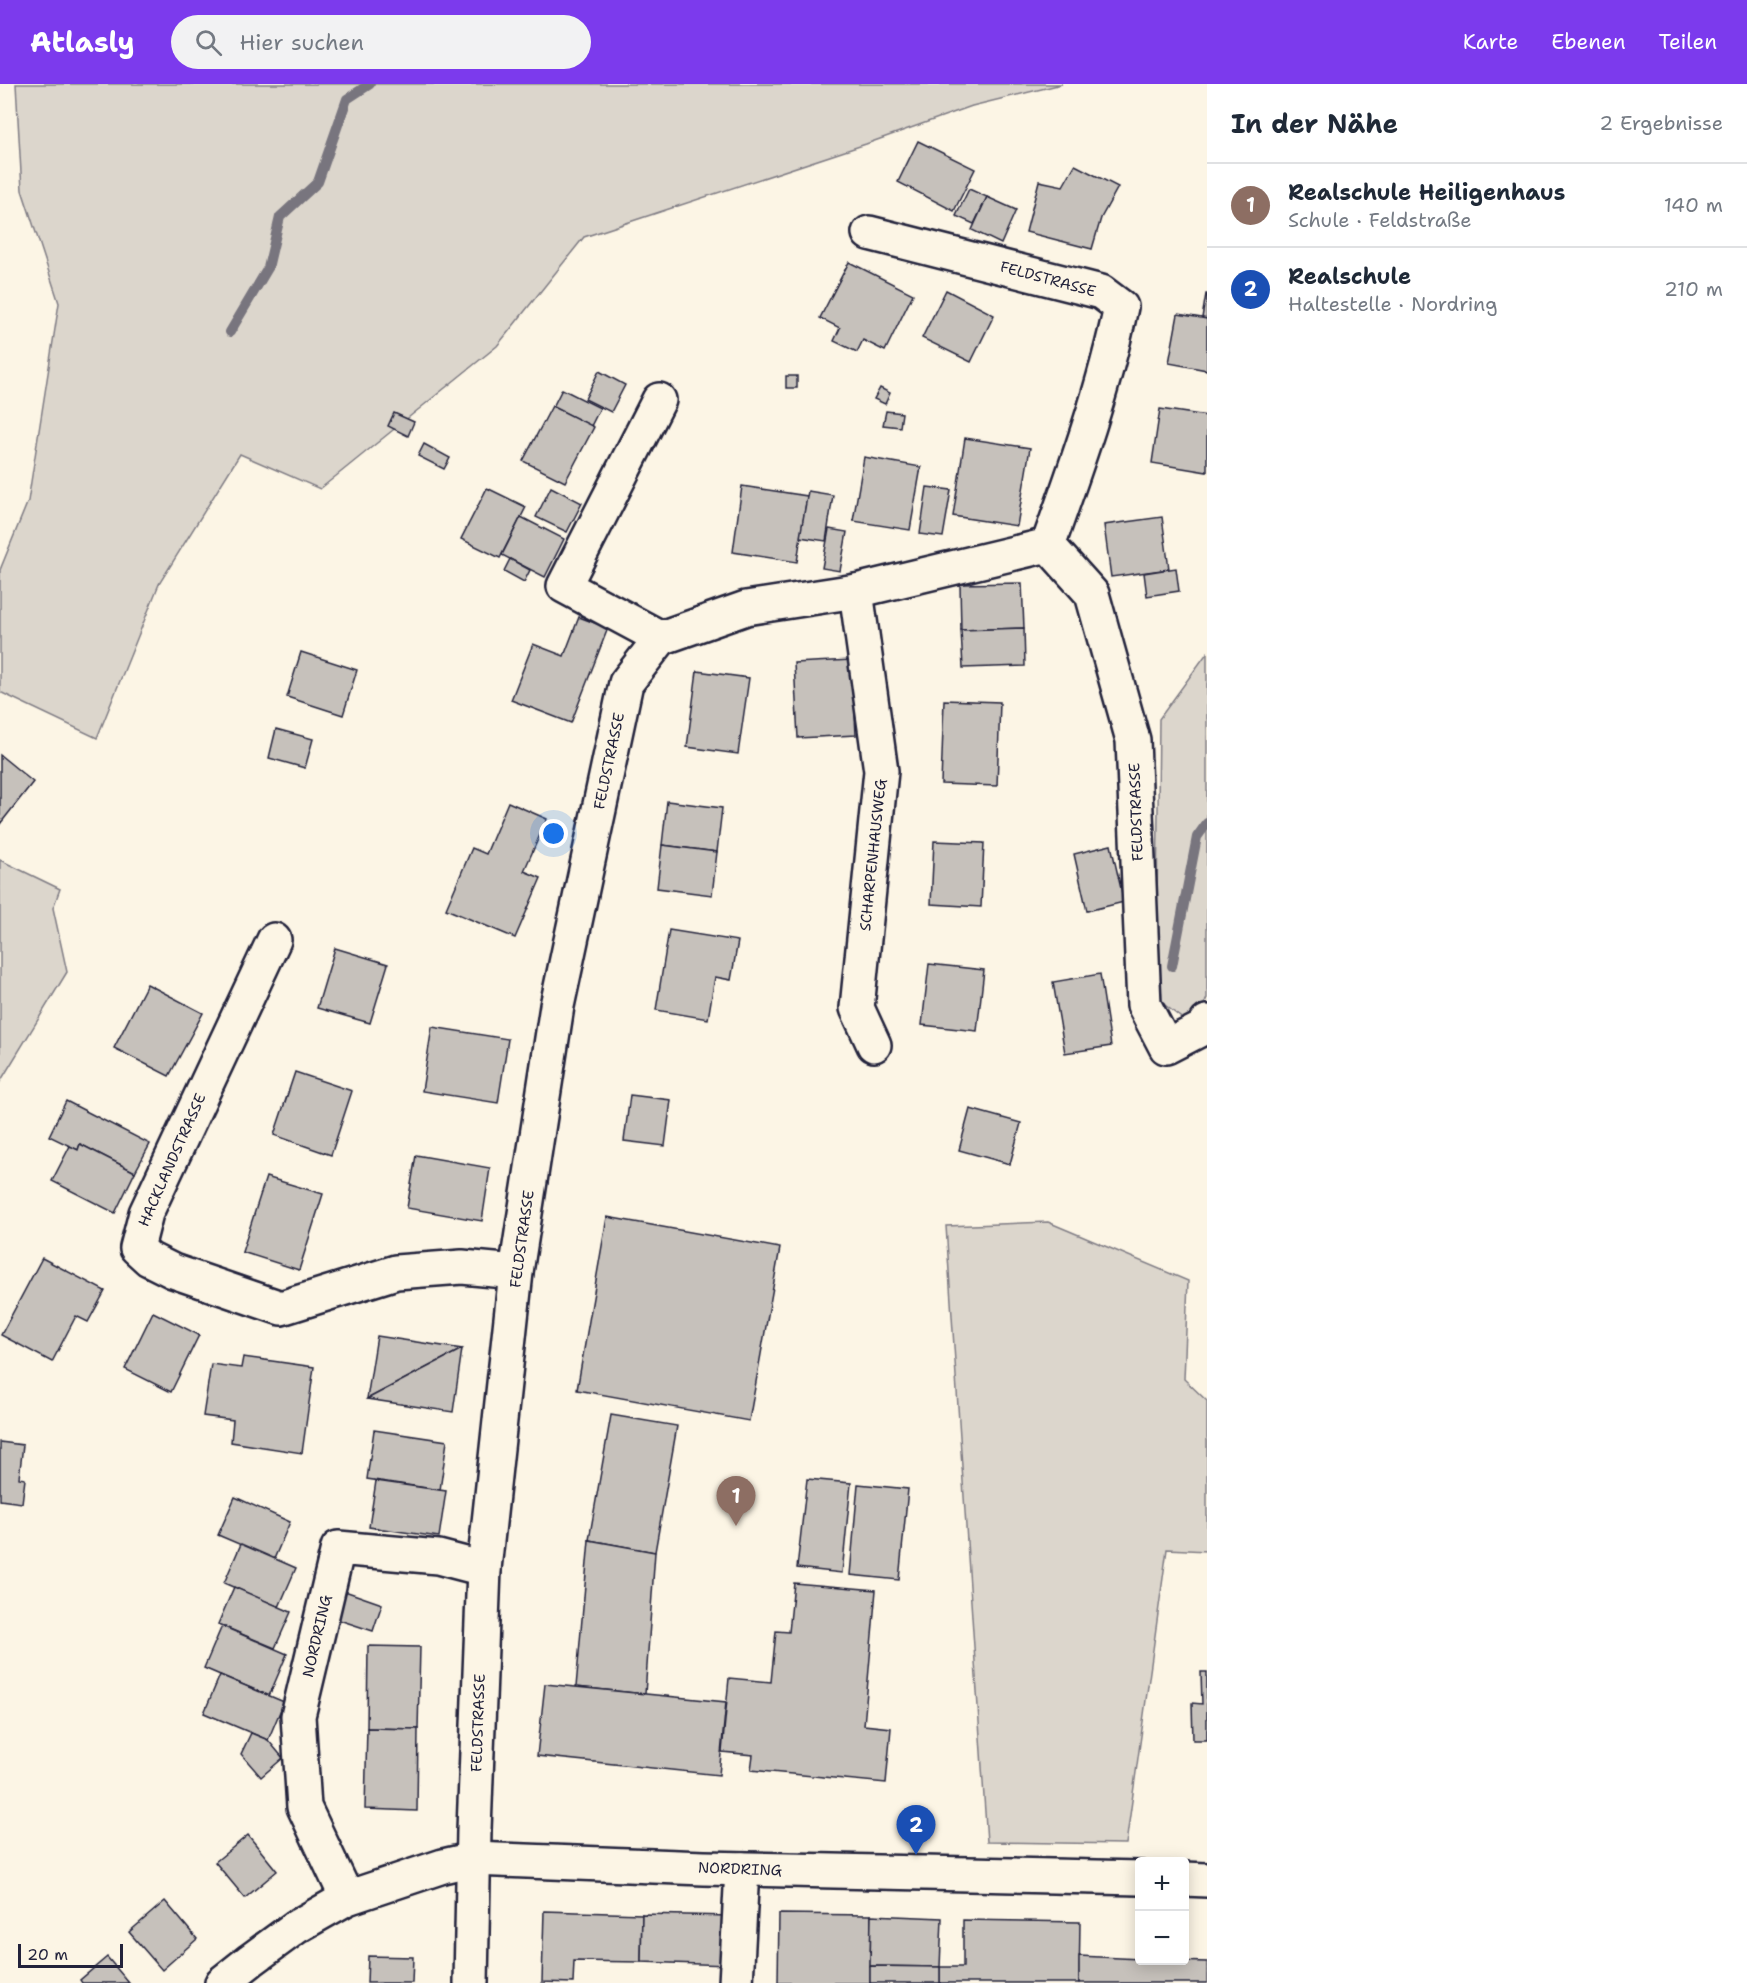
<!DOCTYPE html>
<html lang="de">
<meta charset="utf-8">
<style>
:root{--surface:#fff;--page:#f2f2f3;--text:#1f2937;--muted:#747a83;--line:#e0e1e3;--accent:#7c3aed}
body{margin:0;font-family:"Shantell Sans",sans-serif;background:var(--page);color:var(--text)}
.controls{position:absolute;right:18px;bottom:18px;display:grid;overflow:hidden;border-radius:6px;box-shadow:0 3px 15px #0003}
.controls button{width:54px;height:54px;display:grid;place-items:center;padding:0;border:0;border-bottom:2px solid var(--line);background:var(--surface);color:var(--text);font:30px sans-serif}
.scale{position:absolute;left:18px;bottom:15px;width:105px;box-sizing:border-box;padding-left:6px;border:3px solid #22223b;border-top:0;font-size:16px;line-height:21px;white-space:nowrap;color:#22223b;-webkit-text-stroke:4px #fcf5e5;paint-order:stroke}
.you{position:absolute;left:554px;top:750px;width:21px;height:21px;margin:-15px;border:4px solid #fff;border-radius:50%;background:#1a73e8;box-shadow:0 0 0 9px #1a73e833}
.badge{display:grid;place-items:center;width:39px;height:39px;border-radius:50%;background:var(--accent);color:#fff;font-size:20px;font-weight:700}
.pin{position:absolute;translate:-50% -50px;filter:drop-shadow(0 2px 3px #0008)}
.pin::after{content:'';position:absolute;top:32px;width:21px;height:18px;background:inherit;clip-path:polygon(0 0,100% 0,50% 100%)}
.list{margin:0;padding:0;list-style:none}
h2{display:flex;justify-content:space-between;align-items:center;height:78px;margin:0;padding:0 24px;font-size:26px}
h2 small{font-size:20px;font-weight:400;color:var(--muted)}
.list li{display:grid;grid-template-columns:39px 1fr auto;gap:18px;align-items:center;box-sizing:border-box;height:84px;padding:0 24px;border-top:2px solid var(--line)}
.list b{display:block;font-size:22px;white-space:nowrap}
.list p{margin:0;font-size:20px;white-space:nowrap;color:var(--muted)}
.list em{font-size:20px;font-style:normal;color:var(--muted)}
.icon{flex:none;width:33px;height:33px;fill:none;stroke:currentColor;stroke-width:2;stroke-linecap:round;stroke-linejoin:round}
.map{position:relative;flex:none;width:1207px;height:1899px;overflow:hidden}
header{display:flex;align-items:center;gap:36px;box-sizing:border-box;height:84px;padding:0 30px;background:var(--accent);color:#fff}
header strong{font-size:28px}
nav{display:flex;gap:33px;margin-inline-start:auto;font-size:21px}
.search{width:420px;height:54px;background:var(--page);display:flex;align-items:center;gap:15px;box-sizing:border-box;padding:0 21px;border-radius:33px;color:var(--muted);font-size:22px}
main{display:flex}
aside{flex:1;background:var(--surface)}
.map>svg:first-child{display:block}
</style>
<header>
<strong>Atlasly</strong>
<div class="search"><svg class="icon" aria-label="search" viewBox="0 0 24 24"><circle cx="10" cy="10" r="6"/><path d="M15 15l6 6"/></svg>Hier suchen</div>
<nav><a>Karte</a><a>Ebenen</a><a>Teilen</a></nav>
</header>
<main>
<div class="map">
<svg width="1207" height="1899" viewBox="0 0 1207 1899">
<rect width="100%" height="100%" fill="#fcf5e5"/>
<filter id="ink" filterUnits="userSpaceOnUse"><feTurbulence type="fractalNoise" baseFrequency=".0167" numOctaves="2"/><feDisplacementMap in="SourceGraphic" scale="12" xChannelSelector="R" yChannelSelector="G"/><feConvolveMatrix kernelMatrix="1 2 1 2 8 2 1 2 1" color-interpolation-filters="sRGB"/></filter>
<g filter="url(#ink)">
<g fill="#dcd6cc" stroke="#7f7c84" stroke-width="1.5">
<path d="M16,0H1062L972,22L866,60L584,153L497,262L320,405L240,370L159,500L97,654L0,608V486L28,417L59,219L22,106Z"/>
<path d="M1207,569V914L1194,944L1156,914L1159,635Z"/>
<path d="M0,776L60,805L53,824L67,888L0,998Z"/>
<path d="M1048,1138L1188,1197L1184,1295L1207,1317V1467L1167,1465L1126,1760L987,1758L946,1142Z"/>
</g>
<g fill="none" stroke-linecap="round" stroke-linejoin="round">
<g stroke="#78757e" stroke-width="10">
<path d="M230,248L268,184L280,133L318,98L347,15L370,0"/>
<path d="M1172,882L1197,753L1207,739"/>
</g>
</g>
<g fill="#c6c1bb" stroke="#22223b" stroke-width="1.5">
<path d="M918,57L975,85L954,127L898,98Z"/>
<path d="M1075,81L1118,103L1101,134L1092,165L1026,148L1039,97L1063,102Z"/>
<path d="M969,105L987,113L974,140L956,132Z"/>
<path d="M987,113L1016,126L1001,160L972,146Z"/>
<path d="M849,178L913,210L885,267L863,256L857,268L834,257L840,244L820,234Z"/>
<path d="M946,206L994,231L971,278L922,254Z"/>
<path d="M1206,210H1207V235L1202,234Z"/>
<path d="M1178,230L1207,235V286L1169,279Z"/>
<path d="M599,287L625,301L611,328L585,315Z"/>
<rect x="786" y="292" width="11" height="12"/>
<path d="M880,304L890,309L885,320L874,315Z"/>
<path d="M562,305L600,324L591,342L553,323Z"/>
<path d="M552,322L594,343L565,398L523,377Z"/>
<path d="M1160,325L1207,332V388L1152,379Z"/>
<path d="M886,327L902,329L900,343L883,341Z"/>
<path d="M394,329L414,338L408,352L388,342Z"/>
<path d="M965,354L1030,364L1017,442L953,432Z"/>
<path d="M424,360L450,374L444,385L418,372Z"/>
<path d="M864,373L921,383L910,446L853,437Z"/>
<path d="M742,402L807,412L797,478L733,468Z"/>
<path d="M551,403L582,419L567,448L536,433Z"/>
<path d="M927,403L951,406L943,453L920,450Z"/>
<path d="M487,404L526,423L500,474L461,455Z"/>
<path d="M808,407L833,411L826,457L800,453Z"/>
<path d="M521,433L564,455L545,493L502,471Z"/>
<path d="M1162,433L1169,485L1111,493L1104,441Z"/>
<path d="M829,445L847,448L840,487L822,484Z"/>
<path d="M510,475L530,486L524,498L504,487Z"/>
<path d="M1176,484L1179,507L1147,512L1144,489Z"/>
<path d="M1022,499L1024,544L961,546L960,500Z"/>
<path d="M579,533L608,544L571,639L511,616L533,560L564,572Z"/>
<path d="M1024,544L1025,582L963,584L961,546Z"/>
<path d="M301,568L357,586L343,631L287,613Z"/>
<path d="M852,576L856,651L798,654L794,579Z"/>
<path d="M697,587L749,594L738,670L687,663Z"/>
<path d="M944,616L1000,618L997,702L941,700Z"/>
<path d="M276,645L313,655L305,684L269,674Z"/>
<path d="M0,671L33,698L0,740Z"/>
<path d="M667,717L722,724L717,768L662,761Z"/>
<path d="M508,718L547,735L524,787L541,794L515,854L446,825L472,764L486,770Z"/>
<path d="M934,757L984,759L981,823L931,820Z"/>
<path d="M662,761L717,768L712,811L657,804Z"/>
<path d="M1111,761L1124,818L1087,827L1074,770Z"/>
<path d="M669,846L738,857L731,896L715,893L708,935L656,926Z"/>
<path d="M335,864L388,880L370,939L317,924Z"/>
<path d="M929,880L984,886L977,947L922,941Z"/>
<path d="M1100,890L1111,962L1065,969L1053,898Z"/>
<path d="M147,900L203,929L169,992L114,964Z"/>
<path d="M432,943L508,955L498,1019L422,1007Z"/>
<path d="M295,988L352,1007L331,1071L274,1051Z"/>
<path d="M630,1011L671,1016L665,1062L624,1057Z"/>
<path d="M66,1017L150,1060L135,1088L80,1060L78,1066L49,1052Z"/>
<path d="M970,1025L1021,1039L1010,1080L959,1066Z"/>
<path d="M80,1060L135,1088L115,1129L52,1097L70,1062L78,1066Z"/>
<path d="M416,1071L490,1084L482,1137L407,1124Z"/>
<path d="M266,1093L323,1110L299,1186L242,1168Z"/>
<path d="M607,1133L780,1164L749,1337L577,1306Z"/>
<path d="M42,1174L105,1207L88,1238L76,1232L52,1278L1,1251Z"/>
<path d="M153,1228L199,1251L171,1308L125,1285Z"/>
<path d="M377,1252L462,1265L367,1315Z"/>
<path d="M462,1265L453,1328L367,1315Z"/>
<path d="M243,1273L314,1283L302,1369L231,1358L233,1336L203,1332L211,1280L241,1284Z"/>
<path d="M611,1331L677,1342L655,1468L589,1456Z"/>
<path d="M374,1346L447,1357L440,1406L367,1395Z"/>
<path d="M0,1358L23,1361L19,1394L25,1395L22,1419L0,1416Z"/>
<path d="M807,1395L851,1399L842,1489L797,1484Z"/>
<path d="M376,1397L446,1407L439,1453L369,1443Z"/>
<path d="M858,1400L908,1405L899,1496L850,1491Z"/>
<path d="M235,1413L290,1438L274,1475L218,1451Z"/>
<path d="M589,1456L655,1468L645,1610L576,1603Z"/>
<path d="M241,1460L296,1484L279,1523L224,1499Z"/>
<path d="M794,1499L876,1506L864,1641L891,1644L886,1699L751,1686L753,1671L722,1668L729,1594L771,1598L776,1547L789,1548Z"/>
<path d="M234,1503L291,1528L275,1564L218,1540Z"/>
<path d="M339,1505L382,1520L373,1547L330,1533Z"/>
<path d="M222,1542L287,1570L269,1612L204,1584Z"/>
<path d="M368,1562L420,1563L418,1645L367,1644Z"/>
<path d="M1201,1588H1207V1656H1193L1192,1619L1202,1620Z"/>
<path d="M220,1591L284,1618L268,1656L204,1629Z"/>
<path d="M545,1600L726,1618L719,1691L537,1672Z"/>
<path d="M367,1644L418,1645L417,1727L365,1725Z"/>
<path d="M251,1649L268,1656L283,1674L261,1693L241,1670Z"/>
<path d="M248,1751L277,1787L245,1814L215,1778Z"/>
<path d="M165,1817L197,1855L162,1886L129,1848Z"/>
<path d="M544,1827L642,1830L641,1878L574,1877L573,1899L542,1898Z"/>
<path d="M642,1830L730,1832L729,1881L641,1878Z"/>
<path d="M779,1830L871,1831L870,1899H778Z"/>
<path d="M871,1831L942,1834L940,1883L870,1882Z"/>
<path d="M963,1836L1080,1838L1079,1899H940V1883H963Z"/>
<path d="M368,1872L413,1873L412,1899H367Z"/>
<path d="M1079,1872L1140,1875V1876L1207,1878V1899H1079Z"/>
<path d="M107,1873L129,1899H82L80,1896Z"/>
<path d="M870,1882L940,1883V1899H870Z"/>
</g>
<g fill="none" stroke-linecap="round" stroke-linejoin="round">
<defs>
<g id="minor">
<path d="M869,149L1101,208L1121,223C1104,305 1076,383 1048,461"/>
<path d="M659,316L564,502L661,554"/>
<path d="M856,507L881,687L857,924L874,961"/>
<path d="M274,856L146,1129L137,1164L149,1175L173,1187L281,1224L396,1188L462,1183L516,1188"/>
<path d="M1184,1795L1207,1796"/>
<path d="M347,1814L304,1723L298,1632L338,1464L438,1473L484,1485"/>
<path d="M222,1899L251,1876L296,1843L347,1814L443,1782L473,1775L704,1784L1140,1794"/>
<path d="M471,1899L474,1746L484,1485L516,1188L557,922L626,599L661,554L746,524L856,507L1048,461L1092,510L1133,656L1144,921L1166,963L1203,944L1207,938"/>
<path d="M736,1899L742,1785"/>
</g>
</defs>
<use href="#minor" stroke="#22223b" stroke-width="38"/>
<use href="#minor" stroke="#fcf5e5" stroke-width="33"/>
</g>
</g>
<g text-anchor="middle" stroke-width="6" stroke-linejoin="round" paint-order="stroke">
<g font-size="15" fill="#22223b" stroke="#fcf5e5">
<text transform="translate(1048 195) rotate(15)" y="5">FELDSTRASSE</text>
<text transform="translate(609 677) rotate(-78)" y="5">FELDSTRASSE</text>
<text transform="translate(1136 728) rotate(-92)" y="5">FELDSTRASSE</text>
<text transform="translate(873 771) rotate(-84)" y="5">SCHARPENHAUSWEG</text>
<text transform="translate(172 1076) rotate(-66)" y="5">HACKLANDSTRASSE</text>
<text transform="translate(522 1155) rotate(-82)" y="5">FELDSTRASSE</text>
<text transform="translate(317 1552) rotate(-77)" y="5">NORDRING</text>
<text transform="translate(478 1639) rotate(-88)" y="5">FELDSTRASSE</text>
<text transform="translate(740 1785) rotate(2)" y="5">NORDRING</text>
</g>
</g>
</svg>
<div class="controls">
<button>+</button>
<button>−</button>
</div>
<div class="scale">20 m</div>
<div class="you"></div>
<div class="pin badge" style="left:736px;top:1442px;background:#8d6e63">1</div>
<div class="pin badge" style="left:916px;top:1771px;background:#1a4fb4">2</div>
</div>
<aside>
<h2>In der Nähe<small>2 Ergebnisse</small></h2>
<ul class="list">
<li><span class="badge" style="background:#8d6e63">1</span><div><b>Realschule Heiligenhaus</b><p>Schule · Feldstraße</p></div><em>140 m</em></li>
<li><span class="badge" style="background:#1a4fb4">2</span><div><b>Realschule</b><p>Haltestelle · Nordring</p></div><em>210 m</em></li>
</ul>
</aside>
</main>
